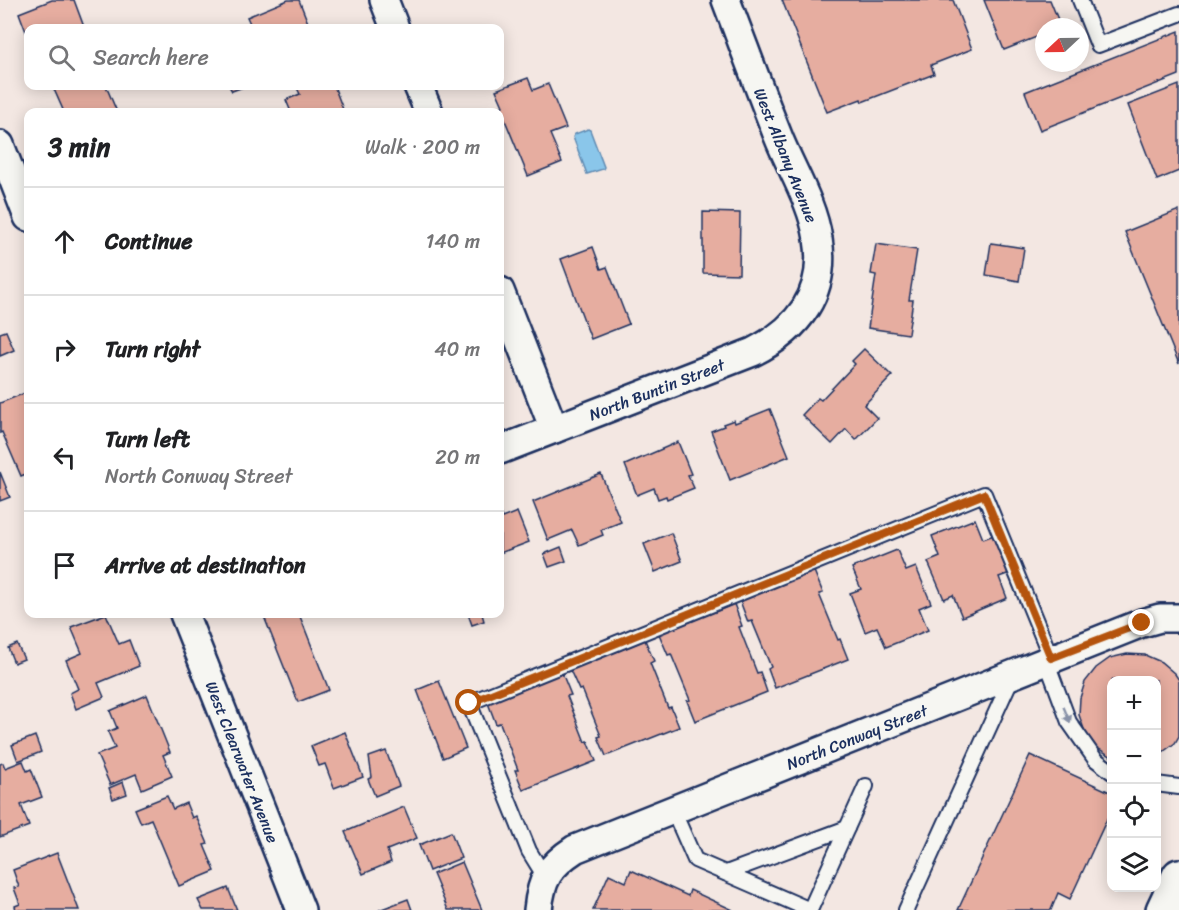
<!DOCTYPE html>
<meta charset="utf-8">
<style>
:root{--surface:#fff;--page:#f6f6f6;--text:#202124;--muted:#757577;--line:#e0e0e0}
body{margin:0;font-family:Sriracha,sans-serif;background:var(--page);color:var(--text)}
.controls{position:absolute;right:18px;bottom:18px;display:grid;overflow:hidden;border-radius:12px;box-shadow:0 3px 15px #0003}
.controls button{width:54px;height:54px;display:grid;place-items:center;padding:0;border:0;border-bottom:2px solid var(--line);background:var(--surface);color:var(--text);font:30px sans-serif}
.compass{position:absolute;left:1035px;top:18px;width:54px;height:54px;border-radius:50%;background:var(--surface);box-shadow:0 3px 15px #0003;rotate:248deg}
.stop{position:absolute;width:18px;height:18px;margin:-14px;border:4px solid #b45309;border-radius:50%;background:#fff}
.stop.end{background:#b45309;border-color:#fff;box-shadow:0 2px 6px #0008}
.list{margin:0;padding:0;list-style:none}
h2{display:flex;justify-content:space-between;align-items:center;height:78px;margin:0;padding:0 24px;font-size:26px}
h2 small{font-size:20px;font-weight:400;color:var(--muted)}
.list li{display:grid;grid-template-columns:39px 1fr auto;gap:18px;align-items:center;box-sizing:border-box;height:108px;padding:0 24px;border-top:2px solid var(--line)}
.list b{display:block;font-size:22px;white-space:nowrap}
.list p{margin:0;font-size:20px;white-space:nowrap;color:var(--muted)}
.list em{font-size:20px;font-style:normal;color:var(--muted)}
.icon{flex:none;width:33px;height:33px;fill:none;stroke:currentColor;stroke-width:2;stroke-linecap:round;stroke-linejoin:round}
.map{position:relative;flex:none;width:1179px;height:910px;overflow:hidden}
.search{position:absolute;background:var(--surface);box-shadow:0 3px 15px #0003;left:24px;top:24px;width:480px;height:66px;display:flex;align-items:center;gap:15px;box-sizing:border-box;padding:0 21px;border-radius:12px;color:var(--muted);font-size:22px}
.panel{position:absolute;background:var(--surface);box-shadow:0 3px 15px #0003;left:24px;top:108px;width:480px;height:510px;border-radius:12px}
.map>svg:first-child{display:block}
</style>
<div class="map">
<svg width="1179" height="910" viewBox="0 0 1179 910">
<rect width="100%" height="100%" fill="#f3e7e2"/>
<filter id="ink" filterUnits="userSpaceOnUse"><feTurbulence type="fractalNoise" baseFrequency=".0167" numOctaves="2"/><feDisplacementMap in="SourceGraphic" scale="12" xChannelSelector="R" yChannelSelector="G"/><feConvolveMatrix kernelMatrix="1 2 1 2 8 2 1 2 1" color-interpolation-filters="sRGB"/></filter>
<g filter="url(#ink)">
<path fill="#8ac6ea" stroke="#5e8ab2" stroke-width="1.5" d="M588,129L590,130L604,167L603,169L587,174L573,137L575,134Z"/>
<g fill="#e6ada0" stroke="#1b2f5e" stroke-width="1.5">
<path d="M52,0H74L84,27L79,28H28V37L19,13Z"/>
<path d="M288,0H299L310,28H252L247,17Z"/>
<path d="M782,0H953L972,49L931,65L934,74L862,102L861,99L827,112Z"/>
<path d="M984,0H1050L1061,27H1044V34L1004,50Z"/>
<path d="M1179,31V75L1040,130L1025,92Z"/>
<path d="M528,78L533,90L548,84L566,128L550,134L562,162L528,176L500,108L503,106L496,90Z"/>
<path d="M1179,85V171L1157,180L1128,105Z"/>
<path d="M57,86H106L117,112H64L53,87Z"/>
<path d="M229,86H246L232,91Z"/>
<path d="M296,86H334L344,112H291L286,100L300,94Z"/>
<path d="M1179,210V364L1125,232Z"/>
<path d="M703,212L740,213L739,274L703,273Z"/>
<path d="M991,243L1024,248L1019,281L986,275Z"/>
<path d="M876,244L917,250L909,300H913L908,334L868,328L876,275L871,274Z"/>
<path d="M593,247L601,269L607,267L629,324L591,339L561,259Z"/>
<path d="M6,331L14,350L0,356V333Z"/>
<path d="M864,349L892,376L864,405L877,418L856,440L846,429L832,444L802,415L818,398L821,400L855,364L852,361Z"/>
<path d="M25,393L28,402V473L21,476L2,432L0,433V403Z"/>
<path d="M770,409L789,456L730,480L711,431L724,426L723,424L734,420L735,423Z"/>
<path d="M678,442L691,474L688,475L694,488L667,499L666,496L658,499L654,488L637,495L625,465Z"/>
<path d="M0,472L10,497L0,501Z"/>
<path d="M601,474L621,522L601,530L603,535L579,545L572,530L548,540L533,502Z"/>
<path d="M517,512L529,542L500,553V513L502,518Z"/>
<path d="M975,519L983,539L994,535L1010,573L999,577L1007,598L962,617L953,595L944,599L928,562L940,557L932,536Z"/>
<path d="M671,533L682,561L655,572L644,544Z"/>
<path d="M561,547L566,561L549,567L544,554Z"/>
<path d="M897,550L906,571L916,567L931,603L919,608L928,630L886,647L877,627L865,632L850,593L861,589L852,568Z"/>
<path d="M814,571L823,593L819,594L838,640L840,639L848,659L775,688L768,669L771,667L752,621L748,622L740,601Z"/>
<path d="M734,604L742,626L739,627L757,673L760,672L767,692L695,721L687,701L690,700L671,654L668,655L659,634Z"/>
<path d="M106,614L119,644L129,640L139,666L98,683L104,697L76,709L70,693L78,689L66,660L82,653L71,627Z"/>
<path d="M263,614H299L329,690L298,702Z"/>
<path d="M468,614H482L484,621L472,625Z"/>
<path d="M645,640L654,661L650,663L668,708L671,707L679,727L606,756L598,737L601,736L582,689L579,690L570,670Z"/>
<path d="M17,644L24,659L14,663L8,648Z"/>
<path d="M1127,654L1145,655L1161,662L1175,674L1179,680V736L1175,743L1156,757V680H1112V757L1094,746L1085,732L1079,715L1080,698L1085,682L1096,668L1110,658Z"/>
<path d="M562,673L571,695L567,696L585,742L588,741L596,761L523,790L515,770H518L500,723L496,724L488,703Z"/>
<path d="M439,681L466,748L443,758L417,690Z"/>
<path d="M147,695L170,752L163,755L172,776L142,789L136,774L110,785L97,755L115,748L108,732L117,728L110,711Z"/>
<path d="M345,732L363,777L334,788L325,764L319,766L311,746Z"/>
<path d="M35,736L41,752L18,761L12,745Z"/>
<path d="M386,751L399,786L375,796L368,779L372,777L369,757Z"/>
<path d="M1030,755L1112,793V808L1070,899L1058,893L1051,910H958Z"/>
<path d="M23,761L27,771L31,769L42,797L21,805L29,826L0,837V764L3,763L5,768Z"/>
<path d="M123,782L127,794L113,799L109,788Z"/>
<path d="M167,796L173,809L186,803L192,818L196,816L208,844L204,845L215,871L179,886L151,819L141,823L135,809Z"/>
<path d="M404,807L417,838L387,850L391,862L363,874L345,832Z"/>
<path d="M451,832L461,858L429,871L419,845Z"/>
<path d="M57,853L79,910H16L15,906L20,904L14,888L19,887L13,870Z"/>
<path d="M462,862L482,910H448L433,874Z"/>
<path d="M631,870L688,896L690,890L733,910H593L609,874L626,882Z"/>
<path d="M228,888L237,910H203L198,900Z"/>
<path d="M408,899L412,910H379Z"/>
</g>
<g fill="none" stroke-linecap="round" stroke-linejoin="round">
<defs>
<g id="service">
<path d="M1080,0L1098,45L1179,14"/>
<path d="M1046,660L1069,722L1095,759L1112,772"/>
<path d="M1156,784L1179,787"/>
<path d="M673,810L695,860L810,910"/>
<path d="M726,873L847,828"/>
<path d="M545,877L529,851L469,703L984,494L1051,658"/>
<path d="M810,910L866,786"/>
<path d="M906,910L1012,677"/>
</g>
<g id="minor">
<path d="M384,0L395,28"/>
<path d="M418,86L429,112"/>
<path d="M0,145L28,217"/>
<path d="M500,291L554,429"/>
<path id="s1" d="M500,450L753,352C799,329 827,292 818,239C813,205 793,172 780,141C761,94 744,47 726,0"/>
<path id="s2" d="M184,614L301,910"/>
<path id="s3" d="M538,910C541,879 549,866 575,849L1142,623L1160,618H1179"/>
</g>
<path id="secondary" d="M1163,910L1179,876"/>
</defs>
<use href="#service" stroke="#1b2f5e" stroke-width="18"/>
<use href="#minor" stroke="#1b2f5e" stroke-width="32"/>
<use href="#secondary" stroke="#1b2f5e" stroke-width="38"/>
<use href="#service" stroke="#f6f6f2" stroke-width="14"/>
<use href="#minor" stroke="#f6f6f2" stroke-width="27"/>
<use href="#secondary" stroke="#f6f6f2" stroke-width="33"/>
</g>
<defs><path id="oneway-solid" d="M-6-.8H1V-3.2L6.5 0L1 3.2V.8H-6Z" transform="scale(1.5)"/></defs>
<use fill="#8892a8" href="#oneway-solid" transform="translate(1067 715) rotate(67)"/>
</g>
<g fill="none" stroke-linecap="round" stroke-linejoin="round" filter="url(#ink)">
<path stroke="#b45309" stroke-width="8" d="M469,703L984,494L1051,658L1142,623"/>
</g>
<g text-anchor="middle" stroke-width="6" stroke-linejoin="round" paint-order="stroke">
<g font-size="16" fill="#1b2f5e" stroke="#f6f6f2">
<text transform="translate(786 155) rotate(68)" y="6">West Albany Avenue</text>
<text dy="6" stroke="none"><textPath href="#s1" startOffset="168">North Buntin Street</textPath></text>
<text dy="6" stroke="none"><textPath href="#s3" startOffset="378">North Conway Street</textPath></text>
<text dy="6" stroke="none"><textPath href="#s2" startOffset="159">West Clearwater Avenue</textPath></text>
</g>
</g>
</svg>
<div class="controls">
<button>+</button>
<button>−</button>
<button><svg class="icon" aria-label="locate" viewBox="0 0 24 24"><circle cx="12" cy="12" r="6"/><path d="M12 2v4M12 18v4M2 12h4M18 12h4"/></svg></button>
<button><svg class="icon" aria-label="layers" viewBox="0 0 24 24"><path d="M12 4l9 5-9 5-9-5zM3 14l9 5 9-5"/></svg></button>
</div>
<svg class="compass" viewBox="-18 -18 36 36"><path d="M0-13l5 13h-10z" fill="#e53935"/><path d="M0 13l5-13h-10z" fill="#757577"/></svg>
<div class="stop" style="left:469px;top:703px"></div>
<div class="stop end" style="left:1142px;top:623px"></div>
<div class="search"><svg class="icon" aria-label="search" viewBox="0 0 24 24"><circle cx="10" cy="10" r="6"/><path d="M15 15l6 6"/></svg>Search here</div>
<section class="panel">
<h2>3 min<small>Walk · 200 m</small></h2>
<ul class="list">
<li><svg class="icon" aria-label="ahead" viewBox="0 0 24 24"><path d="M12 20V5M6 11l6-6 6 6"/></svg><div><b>Continue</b></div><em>140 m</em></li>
<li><svg class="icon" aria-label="right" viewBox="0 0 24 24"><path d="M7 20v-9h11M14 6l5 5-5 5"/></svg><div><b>Turn right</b></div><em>40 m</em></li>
<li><svg class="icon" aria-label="left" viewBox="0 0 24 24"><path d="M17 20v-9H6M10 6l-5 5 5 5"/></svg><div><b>Turn left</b><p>North Conway Street</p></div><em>20 m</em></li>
<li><svg class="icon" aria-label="arrive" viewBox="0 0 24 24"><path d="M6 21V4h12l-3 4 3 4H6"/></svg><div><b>Arrive at destination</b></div></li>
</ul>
</section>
</div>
